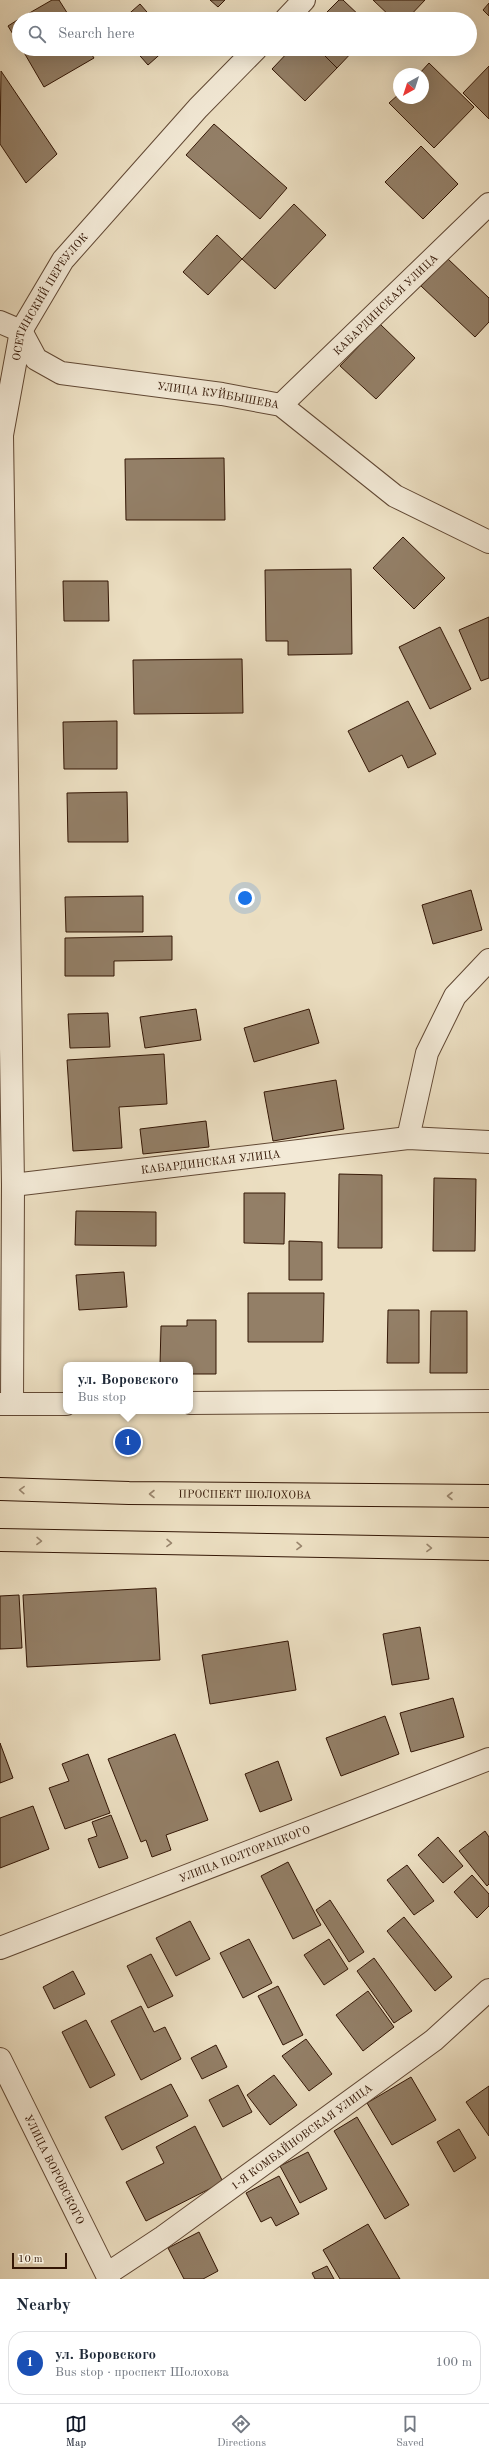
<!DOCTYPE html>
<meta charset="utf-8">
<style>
:root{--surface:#fff;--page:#f6f6f7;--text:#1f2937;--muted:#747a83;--line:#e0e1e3;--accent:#111827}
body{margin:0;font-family:"Old Standard TT",serif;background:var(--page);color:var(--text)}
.compass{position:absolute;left:393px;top:68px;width:36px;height:36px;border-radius:50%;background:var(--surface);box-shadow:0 4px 16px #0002;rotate:219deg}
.scale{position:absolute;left:12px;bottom:10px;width:55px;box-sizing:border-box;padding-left:4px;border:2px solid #331605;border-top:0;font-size:11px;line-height:14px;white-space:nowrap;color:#331605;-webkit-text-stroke:3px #f3ead7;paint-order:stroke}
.you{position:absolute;left:245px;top:898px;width:14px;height:14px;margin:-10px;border:3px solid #fff;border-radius:50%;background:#1a73e8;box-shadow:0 0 0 6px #1a73e833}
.badge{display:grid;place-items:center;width:26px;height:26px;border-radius:50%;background:var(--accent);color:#fff;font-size:13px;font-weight:700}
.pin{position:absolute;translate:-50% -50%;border:2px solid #fff;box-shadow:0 1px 4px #0006}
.popup{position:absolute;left:63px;top:1362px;width:130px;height:52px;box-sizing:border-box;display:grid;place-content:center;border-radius:8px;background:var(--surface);filter:drop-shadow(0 1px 3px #0005);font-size:13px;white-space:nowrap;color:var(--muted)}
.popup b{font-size:15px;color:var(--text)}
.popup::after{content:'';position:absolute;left:50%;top:100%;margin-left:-8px;border:8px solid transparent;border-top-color:var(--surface)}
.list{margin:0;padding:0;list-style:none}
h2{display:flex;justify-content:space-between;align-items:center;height:52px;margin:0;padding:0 16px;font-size:17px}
h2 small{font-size:13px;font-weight:400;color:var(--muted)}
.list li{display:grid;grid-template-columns:26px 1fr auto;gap:12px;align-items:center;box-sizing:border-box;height:64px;margin:0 8px 8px;padding:0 8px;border:1px solid var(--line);border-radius:16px}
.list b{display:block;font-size:15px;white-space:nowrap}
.list p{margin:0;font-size:13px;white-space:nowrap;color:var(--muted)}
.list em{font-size:13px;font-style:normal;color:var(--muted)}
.icon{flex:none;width:22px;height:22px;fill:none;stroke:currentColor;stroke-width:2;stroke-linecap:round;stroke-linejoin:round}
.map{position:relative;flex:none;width:489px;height:2279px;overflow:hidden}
.search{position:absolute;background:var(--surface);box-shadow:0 4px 16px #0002;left:12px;right:12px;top:12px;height:44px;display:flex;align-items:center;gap:10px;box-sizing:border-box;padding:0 14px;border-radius:22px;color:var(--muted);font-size:15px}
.sheet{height:124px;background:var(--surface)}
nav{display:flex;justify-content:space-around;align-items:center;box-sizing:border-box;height:56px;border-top:1px solid var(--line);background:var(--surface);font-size:11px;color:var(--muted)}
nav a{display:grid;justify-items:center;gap:2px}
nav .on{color:var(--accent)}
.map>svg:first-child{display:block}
</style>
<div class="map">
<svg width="489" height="2279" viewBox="0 0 489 2279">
<rect width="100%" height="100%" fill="#ecdfc2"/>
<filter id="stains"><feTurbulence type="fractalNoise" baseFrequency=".005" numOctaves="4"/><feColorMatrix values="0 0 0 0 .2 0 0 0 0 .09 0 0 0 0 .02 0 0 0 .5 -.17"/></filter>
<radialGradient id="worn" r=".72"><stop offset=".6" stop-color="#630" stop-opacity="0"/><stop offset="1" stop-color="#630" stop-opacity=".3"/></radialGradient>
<g fill="#937f67" stroke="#331605">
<path d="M52,0H59L71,19H19Z"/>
<path d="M210,0H225L218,7Z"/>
<path d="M339,0H343L363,19H320Z"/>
<path d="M373,0H425L407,19H393Z"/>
<path d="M489,3V16L483,10Z"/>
<path d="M140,4L153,19H123Z"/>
<path d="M19,19V44L8,26Z"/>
<path d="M22,49H88L94,58L44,87Z"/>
<path d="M134,49H166L148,65Z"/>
<path d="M291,49H318L337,68L305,101L272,69Z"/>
<path d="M318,49H355L337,68Z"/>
<path d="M429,63L474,107L434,148L389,103L399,94V98H423V74H419Z"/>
<path d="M489,66V119L463,93Z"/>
<path d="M1,71L57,154L26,183L0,144Z"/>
<path d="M214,124L287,188L260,219L186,155Z"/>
<path d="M421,146L458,184L423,219L385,182Z"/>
<path d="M294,204L326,235L275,289L242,259Z"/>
<path d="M217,235L242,259L208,295L183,272Z"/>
<path d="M448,259L489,298V322L475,337L421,286Z"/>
<path d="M380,324L415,358L376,399L340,366Z"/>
<path d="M224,458L225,520H126L125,459Z"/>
<path d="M403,537L445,578L414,609L373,568Z"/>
<path d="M351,569L352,654L288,655V641H266L265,570Z"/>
<path d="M63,581H108L109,621H64Z"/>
<path d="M489,617V678L481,681L459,630Z"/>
<path d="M440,627L471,689L430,709L399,647Z"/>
<path d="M242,659L243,713L134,714L133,660Z"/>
<path d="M408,701L436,754L408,768L402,755L369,772L348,731Z"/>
<path d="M117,721V769H64L63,722Z"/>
<path d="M127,792L128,842H68L67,793Z"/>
<path d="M471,890L482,930L433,944L422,905Z"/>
<path d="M143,896V932H66L65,897Z"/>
<path d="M172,936V960L114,961V976H65V938Z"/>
<path d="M196,1009L201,1040L145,1048L140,1017Z"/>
<path d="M309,1009L319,1043L254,1062L244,1028Z"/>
<path d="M108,1013L110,1047L70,1048L68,1014Z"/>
<path d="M164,1054L167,1104L119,1107L122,1148L73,1151L67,1060Z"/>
<path d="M336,1080L344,1129L273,1141L264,1092Z"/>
<path d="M206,1121L209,1147L143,1154L140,1129Z"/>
<path d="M339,1174L382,1175V1248H338Z"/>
<path d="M434,1178L476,1179L475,1251H433Z"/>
<path d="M244,1193H285L284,1244L244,1243Z"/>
<path d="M76,1211L156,1212V1246L75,1245Z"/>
<path d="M289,1241L322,1242V1280H289Z"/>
<path d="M124,1272L127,1307L79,1310L76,1275Z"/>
<path d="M248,1293H324L323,1342H248Z"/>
<path d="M388,1310H419V1363H387Z"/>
<path d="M431,1311H467V1373H430Z"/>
<path d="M187,1320H216V1374H190V1365H160L161,1326H187Z"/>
<path d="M156,1588L160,1660L27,1667L23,1595Z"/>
<path d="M19,1595L22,1648L0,1649V1596Z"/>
<path d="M420,1627L429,1679L392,1685L383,1634Z"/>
<path d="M288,1641L296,1690L210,1704L202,1655Z"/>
<path d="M453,1698L464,1737L411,1752L400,1713Z"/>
<path d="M385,1716L399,1754L341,1776L326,1738Z"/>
<path d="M175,1734L208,1820L166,1835L171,1850L152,1857L146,1840L141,1842L108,1759Z"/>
<path d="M0,1743L13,1778L0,1783Z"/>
<path d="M88,1754L110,1813L65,1829L49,1788L69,1781L62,1764Z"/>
<path d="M278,1761L292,1800L260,1812L245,1774Z"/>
<path d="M33,1806L49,1849L0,1868V1818Z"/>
<path d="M111,1815L128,1858L99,1868L88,1839L97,1836L92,1822Z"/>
<path d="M485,1831L489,1837V1884L487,1886L459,1851Z"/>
<path d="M438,1837L463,1866L443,1883L418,1855Z"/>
<path d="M288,1862L321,1925L293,1939L261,1876Z"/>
<path d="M407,1865L434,1901L414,1915L387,1880Z"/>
<path d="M472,1875L489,1894V1906L477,1918L454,1892Z"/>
<path d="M330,1900L364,1952L349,1962L316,1910Z"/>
<path d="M404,1917L452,1977L435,1991L387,1931Z"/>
<path d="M190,1921L210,1959L176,1976L156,1938Z"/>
<path d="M249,1939L272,1983L243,1998L220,1953Z"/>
<path d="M329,1939L348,1969L324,1985L304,1955Z"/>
<path d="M151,1954L173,1996L148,2008L127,1966Z"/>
<path d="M374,1958L412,2011L394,2023L357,1971Z"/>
<path d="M73,1971L85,1994L54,2009L43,1987Z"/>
<path d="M278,1986L303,2035L283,2045L258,1996Z"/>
<path d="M368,1991L394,2027L363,2051L336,2015Z"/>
<path d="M141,2006L154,2032L165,2027L181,2059L141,2080L111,2021Z"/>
<path d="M86,2020L115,2075L90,2088L62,2032Z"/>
<path d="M306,2039L332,2074L309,2091L282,2056Z"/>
<path d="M216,2045L227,2067L202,2079L191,2058Z"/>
<path d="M274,2075L297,2105L270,2125L247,2095Z"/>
<path d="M411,2077L436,2120L392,2145L367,2103Z"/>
<path d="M171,2084L188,2116L122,2150L105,2117Z"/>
<path d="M238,2085L252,2112L223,2127L209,2100Z"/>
<path d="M489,2086V2136L466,2102Z"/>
<path d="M357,2117L409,2205L385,2219L334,2131Z"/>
<path d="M195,2126L223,2182L146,2221L126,2182L164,2163L156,2147Z"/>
<path d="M459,2129L476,2158L454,2172L437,2142Z"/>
<path d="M308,2152L327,2189L300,2203L280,2166Z"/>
<path d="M279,2176L299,2214L276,2226L271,2217L261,2222L246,2193Z"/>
<path d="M368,2224L400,2279H340L323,2250Z"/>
<path d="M199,2232L218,2271L203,2279H184L168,2248Z"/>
<path d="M327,2266L334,2279H315L312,2273Z"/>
</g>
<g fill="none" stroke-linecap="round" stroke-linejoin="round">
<defs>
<g id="minor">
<path d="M286,19L304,0"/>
<path id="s1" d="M0,322L21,331L36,359L61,373L222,394L281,405L395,496L489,542"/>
<path id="s2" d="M281,405L489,204"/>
<path d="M408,1138L427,1053L455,996L489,960"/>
<path id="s3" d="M13,1185L408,1138L489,1142"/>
<path d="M190,1403L489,1401"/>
<path d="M0,1404H66"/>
<path id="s4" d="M12,1404L13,1185L2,435L21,331L63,260L198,108L256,49"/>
<path id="s5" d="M0,1948L489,1759"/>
<path id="s6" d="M0,2059L109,2279"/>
<path id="s7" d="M107,2274L163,2237L434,2040L489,1990"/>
</g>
<g id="major">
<path id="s8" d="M0,1489L129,1493L489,1496"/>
<path d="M0,1540L489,1549"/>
</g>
</defs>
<use href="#minor" stroke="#614834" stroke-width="24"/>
<use href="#major" stroke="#331605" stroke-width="24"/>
<use href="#minor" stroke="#f3ead7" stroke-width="22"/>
<use href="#major" stroke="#ecdfc2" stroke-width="22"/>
</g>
<defs><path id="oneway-chevron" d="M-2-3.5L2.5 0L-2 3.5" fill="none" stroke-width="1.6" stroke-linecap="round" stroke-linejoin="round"/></defs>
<g stroke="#99856d">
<use href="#oneway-chevron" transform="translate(22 1490) rotate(-178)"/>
<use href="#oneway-chevron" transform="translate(152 1494) rotate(-180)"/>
<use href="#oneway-chevron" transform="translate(450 1496) rotate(-180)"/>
<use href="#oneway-chevron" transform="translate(39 1541) rotate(1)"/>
<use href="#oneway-chevron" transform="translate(169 1543) rotate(1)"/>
<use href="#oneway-chevron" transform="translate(299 1546) rotate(1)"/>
<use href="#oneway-chevron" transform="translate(429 1548) rotate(1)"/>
</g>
<g text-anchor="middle" stroke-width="3" stroke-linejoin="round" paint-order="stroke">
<g font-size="11" fill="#331605" stroke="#f3ead7">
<text dy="4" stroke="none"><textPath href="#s4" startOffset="1118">ОСЕТИНСКИЙ ПЕРЕУЛОК</textPath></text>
<text dy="4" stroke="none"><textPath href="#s2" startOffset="145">КАБАРДИНСКАЯ УЛИЦА</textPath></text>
<text dy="4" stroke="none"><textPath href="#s1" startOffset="242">УЛИЦА КУЙБЫШЕВА</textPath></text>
<text dy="4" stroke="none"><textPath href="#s3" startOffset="199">КАБАРДИНСКАЯ УЛИЦА</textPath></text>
<text dy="4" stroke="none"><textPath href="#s8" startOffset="245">ПРОСПЕКТ ШОЛОХОВА</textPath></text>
<text dy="4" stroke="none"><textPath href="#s5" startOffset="262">УЛИЦА ПОЛТОРАЦКОГО</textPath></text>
<text dy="4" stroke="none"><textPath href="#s7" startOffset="238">1-Я КОМБАЙНОВСКАЯ УЛИЦА</textPath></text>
<text dy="4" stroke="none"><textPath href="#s6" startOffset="123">УЛИЦА ВОРОВСКОГО</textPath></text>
</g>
</g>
<rect width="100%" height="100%" filter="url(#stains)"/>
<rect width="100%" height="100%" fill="url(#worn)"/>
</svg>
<svg class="compass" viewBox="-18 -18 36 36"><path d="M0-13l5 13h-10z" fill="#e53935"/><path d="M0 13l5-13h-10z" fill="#747a83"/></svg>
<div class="scale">10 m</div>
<div class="you"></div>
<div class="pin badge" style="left:128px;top:1442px;background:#1a4fb4">1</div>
<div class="popup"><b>ул. Воровского</b>Bus stop</div>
<div class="search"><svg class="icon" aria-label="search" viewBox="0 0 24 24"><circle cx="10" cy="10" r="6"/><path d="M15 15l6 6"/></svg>Search here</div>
</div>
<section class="sheet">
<h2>Nearby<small></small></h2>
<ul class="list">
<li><span class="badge" style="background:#1a4fb4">1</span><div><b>ул. Воровского</b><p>Bus stop · проспект Шолохова</p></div><em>100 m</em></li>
</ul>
</section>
<nav>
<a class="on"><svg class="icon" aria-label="map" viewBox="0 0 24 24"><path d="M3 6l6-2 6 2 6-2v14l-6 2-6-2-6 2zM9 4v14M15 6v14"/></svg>Map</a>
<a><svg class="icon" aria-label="directions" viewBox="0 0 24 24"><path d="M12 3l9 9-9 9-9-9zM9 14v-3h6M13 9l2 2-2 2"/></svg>Directions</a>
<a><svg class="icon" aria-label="saved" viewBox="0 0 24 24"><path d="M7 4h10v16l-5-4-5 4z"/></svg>Saved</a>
</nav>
